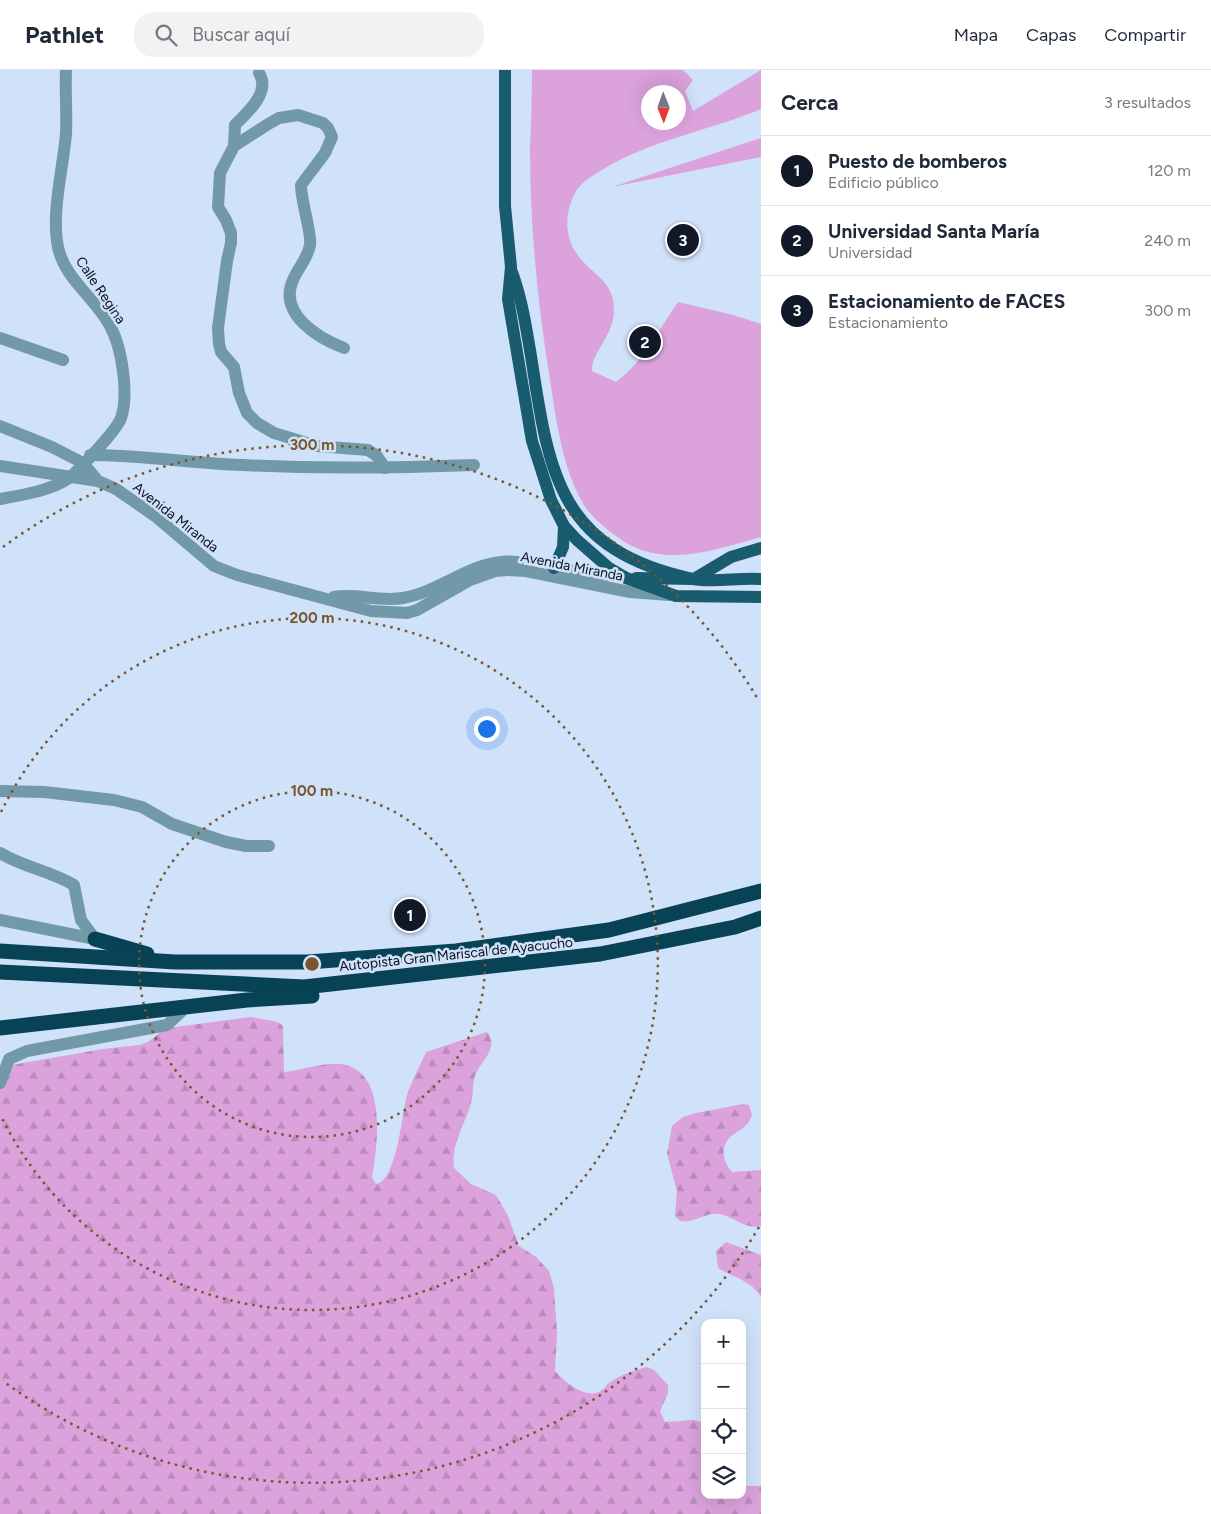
<!DOCTYPE html>
<html lang="es">
<meta charset="utf-8">
<style>
:root{--surface:#fff;--page:#f2f2f3;--text:#1f2937;--muted:#747a83;--line:#e0e1e3;--accent:#111827}
body{margin:0;font-family:Figtree,sans-serif;background:var(--page);color:var(--text)}
.controls{position:absolute;right:15px;bottom:15px;display:grid;overflow:hidden;border-radius:10px;box-shadow:0 5px 20px #0002}
.controls button{width:45px;height:45px;display:grid;place-items:center;padding:0;border:0;border-bottom:1px solid var(--line);background:var(--surface);color:var(--text);font:25px sans-serif}
.compass{position:absolute;left:641px;top:15px;width:45px;height:45px;border-radius:50%;background:var(--surface);box-shadow:0 5px 20px #0002;rotate:179deg}
.you{position:absolute;left:486px;top:658px;width:18px;height:18px;margin:-12px;border:4px solid #fff;border-radius:50%;background:#1a73e8;box-shadow:0 0 0 8px #1a73e833}
.badge{display:grid;place-items:center;width:32px;height:32px;border-radius:50%;background:var(--accent);color:#fff;font-size:16px;font-weight:700}
.pin{position:absolute;translate:-50% -50%;border:2px solid #fff;box-shadow:0 1px 5px #0006}
.list{margin:0;padding:0;list-style:none}
h2{display:flex;justify-content:space-between;align-items:center;height:65px;margin:0;padding:0 20px;font-size:21px}
h2 small{font-size:16px;font-weight:400;color:var(--muted)}
.list li{display:grid;grid-template-columns:32px 1fr auto;gap:15px;align-items:center;box-sizing:border-box;height:70px;padding:0 20px;border-top:1px solid var(--line)}
.list b{display:block;font-size:19px;white-space:nowrap}
.list p{margin:0;font-size:16px;white-space:nowrap;color:var(--muted)}
.list em{font-size:16px;font-style:normal;color:var(--muted)}
.icon{flex:none;width:28px;height:28px;fill:none;stroke:currentColor;stroke-width:2;stroke-linecap:round;stroke-linejoin:round}
.map{position:relative;flex:none;width:761px;height:1444px;overflow:hidden}
header{display:flex;align-items:center;gap:30px;box-sizing:border-box;height:70px;padding:0 25px;background:var(--surface);border-bottom:1px solid var(--line)}
header strong{font-size:24px}
nav{display:flex;gap:28px;margin-inline-start:auto;font-size:18px}
.search{width:350px;height:45px;background:var(--page);display:flex;align-items:center;gap:12px;box-sizing:border-box;padding:0 18px;border-radius:20px;color:var(--muted);font-size:19px}
main{display:flex}
aside{flex:1;background:var(--surface)}
.map>svg:first-child{display:block}
</style>
<header>
<strong>Pathlet</strong>
<div class="search"><svg class="icon" aria-label="search" viewBox="0 0 24 24"><circle cx="10" cy="10" r="6"/><path d="M15 15l6 6"/></svg>Buscar aquí</div>
<nav><a>Mapa</a><a>Capas</a><a>Compartir</a></nav>
</header>
<main>
<div class="map">
<svg width="761" height="1444" viewBox="0 0 761 1444">
<defs>
<pattern id="forest-firs" width="22" height="20" patternUnits="userSpaceOnUse" patternTransform="scale(1.25)"><rect width="22" height="20" fill="#dba2dc"/><path d="M5 1l3.5 6h-7zM16 11l3.5 6h-7z" fill="#bb8abc"/></pattern>
</defs>
<rect width="100%" height="100%" fill="#d0e1fa"/>
<g fill="#dba2dc" fill-rule="evenodd">
<path d="M532,0H683L693,10L685,21L693,41L761,0V39C709,61 650,70 602,100C596,104 588,108 583,113C571,123 565,147 568,162C574,197 605,202 612,226C622,261 591,279 592,301L616,312C647,288 657,262 678,232L733,245L761,254V467C720,478 674,496 632,476C618,469 592,449 584,435C563,400 557,355 551,316C538,238 530,159 530,79C531,53 532,26 532,0ZM648,22H678V52H648Z"/>
<path d="M761,68V87L612,117Z"/>
</g>
<g fill="url(#forest-firs)">
<path d="M251,947L278,952L283,956L284,1002C300,1000 326,992 341,994C389,1001 377,1076 372,1108L376,1114C397,1111 402,1043 407,1025C412,1010 420,996 426,982L487,962C500,978 480,992 475,1006C472,1014 474,1024 471,1033C465,1055 451,1073 454,1098L471,1114L496,1125L508,1146L519,1176L536,1187L549,1201L554,1218L557,1263L555,1301C564,1311 581,1326 596,1323C604,1321 606,1314 612,1311C622,1304 634,1301 646,1297L654,1300L668,1315V1323L660,1341L665,1352L694,1350L705,1353V1425H742V1416H761V1444H0V997L103,979L139,975L148,972L162,961L175,957Z"/>
<path d="M743,1034L749,1035L752,1045C746,1062 734,1060 727,1071C720,1081 725,1094 732,1102L761,1100V1156C745,1160 733,1146 719,1144C705,1142 694,1154 680,1151L675,1146L677,1121L667,1084L672,1056L683,1047L696,1043Z"/>
<path d="M726,1172L761,1185V1227C751,1210 734,1208 718,1198L716,1181Z"/>
</g>
<g fill="none" stroke-linecap="round" stroke-linejoin="round">
<g stroke="#7299a7" stroke-width="12">
<path d="M234,76L235,55C248,42 271,22 259,3"/>
<path d="M0,268L63,290"/>
<path d="M344,278C318,268 278,244 293,210C298,198 308,188 310,175C312,163 301,132 301,115L325,83L332,67L328,58L323,53L298,45L279,48L270,53L234,76L220,103L218,137L226,150L231,163V173L227,191L218,258L219,274L221,282L234,297L239,323L247,343L257,353L274,363L317,376L368,380L377,386L385,398"/>
<path d="M0,356L52,377L83,393L98,411"/>
<path d="M90,385C141,385 191,393 242,395C319,399 396,398 474,395"/>
<path d="M0,396L98,411L116,419L155,446L214,496L237,505L371,541L407,543L417,540L470,510L495,501L508,500L526,501L630,522L669,525"/>
<path d="M0,429C22,425 50,421 69,408C79,400 117,360 121,348C129,325 122,277 110,256C96,229 64,208 58,177C51,143 63,99 66,64C67,43 65,21 66,0"/>
<path d="M553,498L625,507"/>
<path d="M334,527C356,523 379,532 403,528C444,521 474,487 518,492"/>
<path d="M0,721L44,722L114,730L142,737L172,754L226,772L246,776H269"/>
<path d="M0,783C23,797 50,801 74,815L81,850L95,869"/>
<path d="M0,850L95,869"/>
<path d="M0,1013L9,989L27,981L167,955L184,939"/>
</g>
<g stroke="#195b6f" stroke-width="12">
<path d="M505,0V136L511,197L508,229L532,371L551,430L564,456L577,470L609,498L626,508L676,526L761,527"/>
<path d="M512,202C522,229 526,257 531,286C549,405 559,480 693,509C715,513 739,507 761,509"/>
<path d="M554,498L563,477L564,456"/>
<path d="M636,508L694,509L731,487L761,478"/>
</g>
<g stroke="#074354" stroke-width="15">
<path d="M95,869L147,884"/>
<path d="M0,881L175,892H308L456,881L609,860L761,821"/>
<path d="M0,902L304,917L600,884L735,857L761,848"/>
<path d="M0,958L247,930L312,926"/>
</g>
</g>
<g fill="none" stroke="#79562e" stroke-width="2.5" stroke-dasharray="2.5 5">
<circle cx="312" cy="894" r="173"/>
<path d="M1 742A346 346 0 1 1 1 1046"/>
<path d="M759 1157A519 519 0 0 1 3 1311M3 477A519 519 0 0 1 759 631"/>
</g>
<g text-anchor="middle" stroke-width="5" stroke-linejoin="round" paint-order="stroke">
<g font-size="14" fill="#0a111c" stroke="#d0e1fa">
<text transform="translate(101 220) rotate(56)" y="5">Calle Regina</text>
<text transform="translate(176 447) rotate(38)" y="5">Avenida Miranda</text>
<text transform="translate(572 496) rotate(11)" y="5">Avenida Miranda</text>
<text transform="translate(456 884) rotate(-6)" y="5">Autopista Gran Mariscal de Ayacucho</text>
</g>
</g>
<circle cx="312" cy="894" r="8" fill="#79562e" stroke="#d0e1fa" stroke-width="2.5"/>
<g font-size="15" text-anchor="middle" font-weight="bold" fill="#79562e" stroke="#d0e1fa" stroke-width="5" stroke-linejoin="round" paint-order="stroke">
<text x="312" y="380">300 m</text>
<text x="312" y="553">200 m</text>
<text x="312" y="726">100 m</text>
</g>
</svg>
<div class="controls">
<button>+</button>
<button>−</button>
<button><svg class="icon" aria-label="locate" viewBox="0 0 24 24"><circle cx="12" cy="12" r="6"/><path d="M12 2v4M12 18v4M2 12h4M18 12h4"/></svg></button>
<button><svg class="icon" aria-label="layers" viewBox="0 0 24 24"><path d="M12 4l9 5-9 5-9-5zM3 14l9 5 9-5"/></svg></button>
</div>
<svg class="compass" viewBox="-18 -18 36 36"><path d="M0-13l5 13h-10z" fill="#e53935"/><path d="M0 13l5-13h-10z" fill="#747a83"/></svg>
<div class="you"></div>
<div class="pin badge" style="left:410px;top:845px">1</div>
<div class="pin badge" style="left:645px;top:272px">2</div>
<div class="pin badge" style="left:683px;top:170px">3</div>
</div>
<aside>
<h2>Cerca<small>3 resultados</small></h2>
<ul class="list">
<li><span class="badge">1</span><div><b>Puesto de bomberos</b><p>Edificio público</p></div><em>120 m</em></li>
<li><span class="badge">2</span><div><b>Universidad Santa María</b><p>Universidad</p></div><em>240 m</em></li>
<li><span class="badge">3</span><div><b>Estacionamiento de FACES</b><p>Estacionamiento</p></div><em>300 m</em></li>
</ul>
</aside>
</main>
